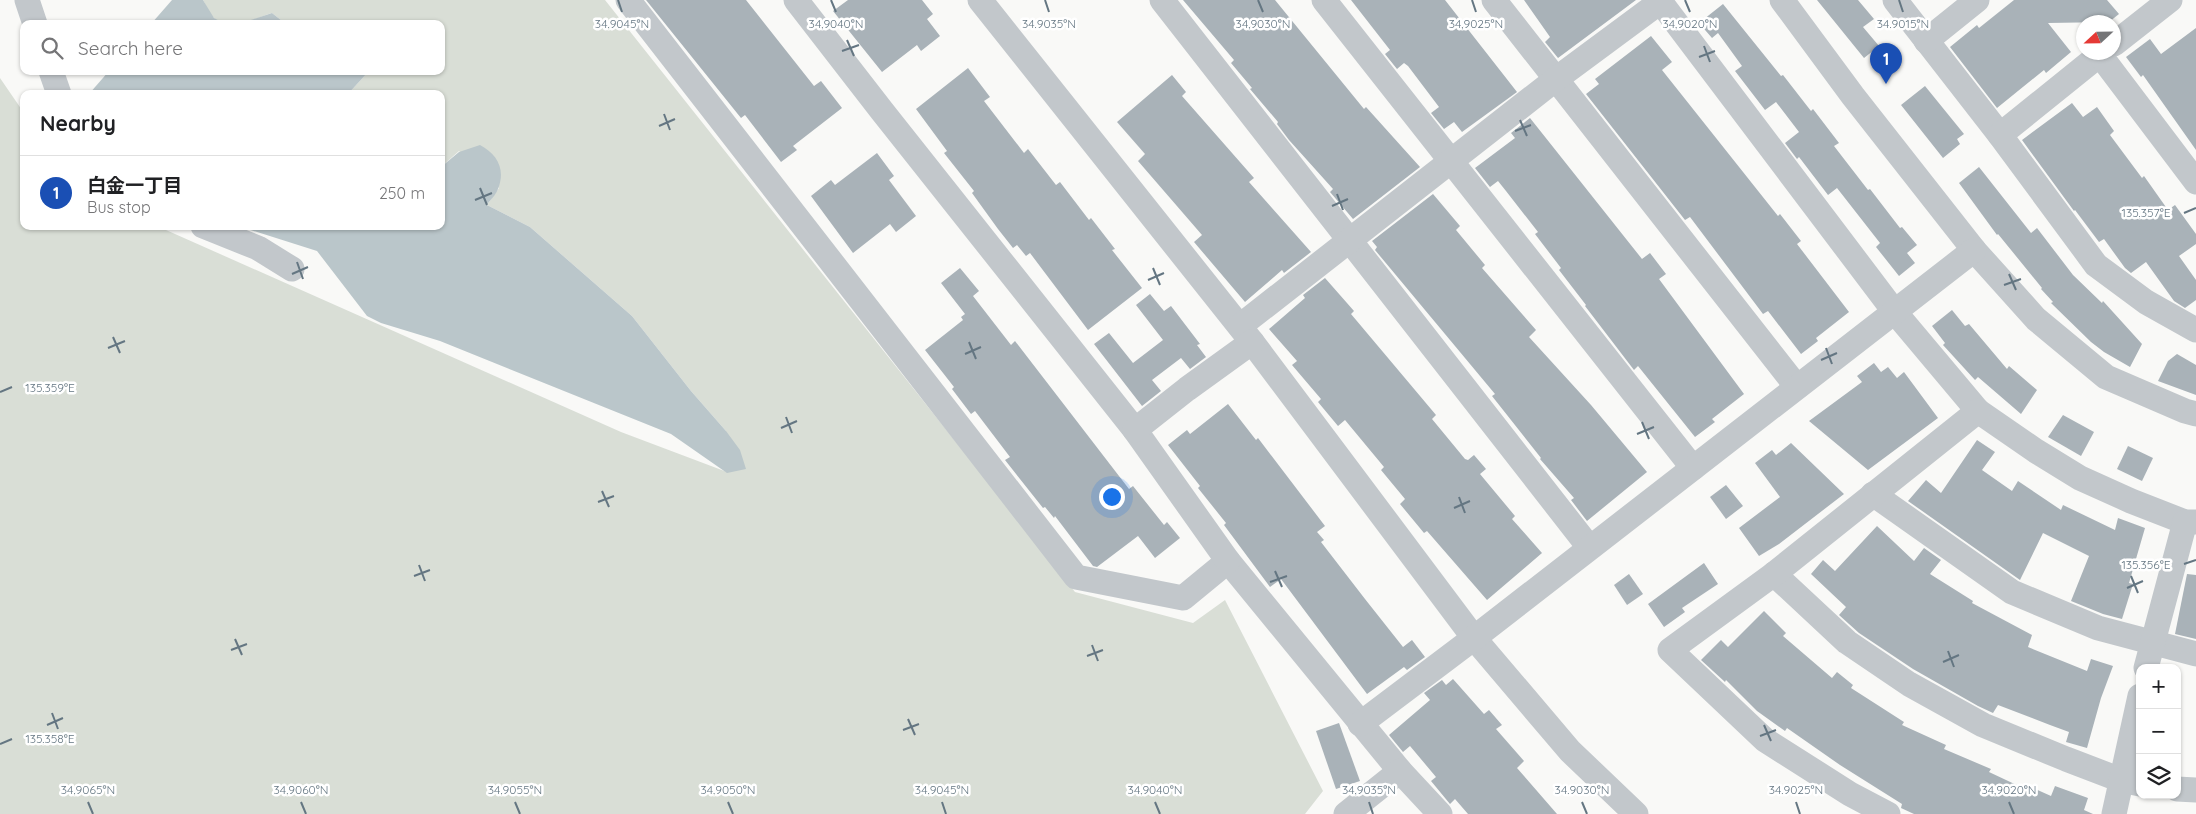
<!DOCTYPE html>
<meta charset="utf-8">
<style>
:root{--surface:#fff;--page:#f6f6f6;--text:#202124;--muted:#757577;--line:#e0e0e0;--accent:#111827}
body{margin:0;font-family:Quicksand,"Noto Sans JP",sans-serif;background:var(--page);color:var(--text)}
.controls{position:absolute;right:15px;bottom:15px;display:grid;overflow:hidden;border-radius:10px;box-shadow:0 1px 4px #0004}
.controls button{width:45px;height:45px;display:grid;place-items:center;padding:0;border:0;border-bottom:1px solid var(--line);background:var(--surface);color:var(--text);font:25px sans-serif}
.compass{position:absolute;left:2076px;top:15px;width:45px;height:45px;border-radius:50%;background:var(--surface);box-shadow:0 1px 4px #0004;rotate:248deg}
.you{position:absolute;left:1111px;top:496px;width:18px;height:18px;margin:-12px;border:4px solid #fff;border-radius:50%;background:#1a73e8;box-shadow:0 0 0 8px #1a73e833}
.badge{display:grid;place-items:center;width:32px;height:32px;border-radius:50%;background:var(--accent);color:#fff;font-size:16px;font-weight:700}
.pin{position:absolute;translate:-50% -41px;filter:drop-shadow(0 1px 2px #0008)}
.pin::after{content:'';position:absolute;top:26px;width:18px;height:15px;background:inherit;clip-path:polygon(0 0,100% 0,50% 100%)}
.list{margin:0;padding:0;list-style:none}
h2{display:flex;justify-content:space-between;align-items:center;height:65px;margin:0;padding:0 20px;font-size:21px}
h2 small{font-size:16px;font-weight:400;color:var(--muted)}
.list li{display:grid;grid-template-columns:32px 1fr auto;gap:15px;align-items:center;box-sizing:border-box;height:75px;padding:0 20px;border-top:1px solid var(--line)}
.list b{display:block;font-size:19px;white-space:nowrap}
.list p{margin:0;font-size:16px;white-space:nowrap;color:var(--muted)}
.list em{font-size:16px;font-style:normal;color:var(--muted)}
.icon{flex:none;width:28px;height:28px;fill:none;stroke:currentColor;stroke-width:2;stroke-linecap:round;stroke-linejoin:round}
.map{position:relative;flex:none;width:2196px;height:814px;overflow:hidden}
.search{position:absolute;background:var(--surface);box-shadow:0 1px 4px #0004;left:20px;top:20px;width:425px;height:55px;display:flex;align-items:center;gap:12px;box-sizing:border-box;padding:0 18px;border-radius:10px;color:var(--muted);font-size:19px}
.panel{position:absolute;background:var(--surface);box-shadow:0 1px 4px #0004;left:20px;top:90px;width:425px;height:140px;border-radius:10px}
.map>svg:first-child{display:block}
</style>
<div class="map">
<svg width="2196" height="814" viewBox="0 0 2196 814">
<rect width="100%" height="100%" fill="#f9f9f7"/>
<path fill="#d9ded6" d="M203,0H605L1075,592L1193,623L1225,600L1323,791L1305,814H0V78L24,113V226H157L621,432L727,472L726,431L691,391L632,316L530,227L487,205L499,188L459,151L441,167V94H348L369,71H441V24H286L272,13C255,18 229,33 214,18C209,13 206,5 203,0Z"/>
<g fill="#bac6ca">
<path d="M172,0H203L214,18L225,24H151Z"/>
<path d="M272,13L286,24H239Z"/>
<path d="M109,71H369L348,94H89Z"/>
<path d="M480,145C497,154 506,169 498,189C496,195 490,200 487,205L530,227L632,316L691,391L726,431L740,450L746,469L727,473L671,434L440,341L381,323L367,316L317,251L238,226H441V167L459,152Z"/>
</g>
<g fill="#a9b2b8">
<path d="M646,0H746L814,86L821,81L842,108L793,146L797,150L781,162L745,115L741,118Z"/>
<path d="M848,0H922L933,14L927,19L940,36L921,51L917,45L882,72L833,11Z"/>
<path d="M1183,0H1275L1364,109L1366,107L1420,167L1353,219L1330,192L1333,189L1289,140L1277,124L1278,122L1250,89L1252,88L1231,63L1234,60Z"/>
<path d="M1351,0H1445L1517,92L1462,132L1454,122L1444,129L1431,113L1439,107L1408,66L1404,63L1397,69L1385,54L1390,50Z"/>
<path d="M1524,0H1636L1558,58L1545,42L1550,37Z"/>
<path d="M1817,0H1858L1874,19L1863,27L1879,46L1864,58Z"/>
<path d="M2014,0H2107L2119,14L2109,22L2048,23L2071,52L2046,73L2044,70L1997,108L1950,47L1977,25L1979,28Z"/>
<path d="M1723,4L1781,76L1783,75L1811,111L1813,109L1839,143L1834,146L1868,190L1870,189L1900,228L1902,227L1917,245L1907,253L1915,263L1899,276L1876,247L1880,243L1837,188L1828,195L1799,157L1797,159L1785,143L1799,132L1776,102L1765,110L1735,71L1742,66L1718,33L1712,38L1699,23Z"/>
<path d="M2196,28V150L2143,75L2141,77L2126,57L2150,39L2161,54Z"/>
<path d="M1651,36L1672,62L1662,70L1778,216L1780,214L1801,241L1797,244L1849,312L1816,338L1818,341L1801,354L1768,311L1763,314L1690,217L1685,220L1586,94L1599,84L1595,79Z"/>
<path d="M968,68L990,97L984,101L1024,153L1028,149L1056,185L1060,182L1089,220L1091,218L1115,249L1112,250L1142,288L1088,330L1030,253L1026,256L1017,245L1013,248L998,229L972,193L974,191L944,153L947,151L916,109Z"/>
<path d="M1172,75L1186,92L1182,96L1254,178L1249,182L1311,252L1284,273L1282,270L1245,302L1194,242L1202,235L1138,161L1145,154L1117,122Z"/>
<path d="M1925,86L1964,134L1957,139L1960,144L1943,158L1901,105Z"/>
<path d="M2072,103L2083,117L2097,107L2114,131L2110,135L2142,178L2144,176L2168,210L2175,205L2196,234V244L2179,256L2196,280V300L2185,308L2174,301L2146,262L2131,273L2125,268L2104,239L2099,242L2075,210L2074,211L2022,140Z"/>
<path d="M1530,118L1642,259L1650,253L1666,274L1659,279L1744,394L1712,419L1715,422L1695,437L1638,366L1634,370L1585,306L1586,305L1559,270L1561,268L1535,234L1538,232L1506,191L1498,181L1490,187L1475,168L1515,138L1511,133Z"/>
<path d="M877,153L894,176L889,180L916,216L896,232L890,224L853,253L811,196L831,180L835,185Z"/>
<path d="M1979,167L2031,233L2037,228L2073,275L2102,303L2103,301L2142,344L2130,367L2104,352L2091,342L2051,303L2053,302L2041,289L2042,288L1998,234L1997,235L1959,183Z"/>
<path d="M1433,194L1460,226L1456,230L1485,265L1482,268L1536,330L1529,337L1591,405L1647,472L1587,521L1571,500L1574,498L1540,459L1541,458L1492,396L1495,394L1375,250L1377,247L1372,241Z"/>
<path d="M960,268L979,291L973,296L1011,345L1015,341L1129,489L1133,486L1164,525L1167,522L1180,538L1155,558L1138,536L1097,567L1093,566L1055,516L1054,518L1045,507L1043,508L1005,460L1010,457L975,411L971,414L952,389L954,387L925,350L963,320L961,317L965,314L941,283Z"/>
<path d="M1325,278L1354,311L1351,314L1436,415L1432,419L1465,459L1468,460L1474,455L1486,469L1480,474L1515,516L1512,519L1542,553L1487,600L1427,531L1424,533L1400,504L1405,499L1381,470L1384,467L1345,420L1338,426L1318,402L1321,399L1292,365L1297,361L1269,329L1305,298L1303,295Z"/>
<path d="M1150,294L1164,311L1171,306L1200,344L1197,345L1206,357L1190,369L1181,358L1152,380L1161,391L1142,406L1094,344L1109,333L1133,363L1163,340L1136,305Z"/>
<path d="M1952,310L1965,326L1969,324L2007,369L2009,366L2037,390L2021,414L1978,377L1975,380L1943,345L1945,343L1932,326Z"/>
<path d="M2177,354L2196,365V395L2158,381L2168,361Z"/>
<path d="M1874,363L1881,372L1888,367L1897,378L1904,372L1938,418L1868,470L1809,421L1862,382L1857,376Z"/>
<path d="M1228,404L1256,440L1258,438L1325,526L1317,532L1324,540L1321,542L1365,599L1403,647L1412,640L1425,657L1407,670L1404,667L1367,694L1281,579L1270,587L1224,525L1226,523L1198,488L1200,486L1168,445L1187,430L1190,434Z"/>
<path d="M2063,415L2094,432L2081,456L2048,437Z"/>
<path d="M1977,440L1995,452L1982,470L2012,491L2018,481L2061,510L2063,505L2115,530L2118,518L2145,528L2129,583L2133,584L2122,619L2103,614L2071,601L2089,556L2043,533L2020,580L1908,501L1926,480L1941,493Z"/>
<path d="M1791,443L1844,494L1779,544L1759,556L1739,528L1780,497L1755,463L1772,450L1776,455Z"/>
<path d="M2128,446L2153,458L2142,481L2117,469Z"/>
<path d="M1726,485L1743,506L1726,519L1710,497Z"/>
<path d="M1877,526L1914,561L1924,548L1941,560L1930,574L1973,601L1972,603L2032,635L2028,647L2087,671L2091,659L2113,666L2101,698L2087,748L2066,742L2069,732L2050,725L1998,705L1993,713L1978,706L1913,669L1859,633L1839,615L1846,607L1811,574L1823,560L1835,571Z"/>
<path d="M1704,563L1718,584L1682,608L1685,612L1664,627L1648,604Z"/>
<path d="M1629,574L1643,594L1627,605L1614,585Z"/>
<path d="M2187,574L2196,575V639L2175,634Z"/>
<path d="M1764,611L1786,633L1783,636L1832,678L1837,672L1853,685L1851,688L1904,722L1902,725L1946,745L1944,749L1991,769L1989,772L2023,788L2024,784L2051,796L2055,786L2088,798L2084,810L2093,814H1914L1901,808L1902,804L1840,765L1787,728L1785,731L1757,711L1726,680L1725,682L1701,660L1721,640L1728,647Z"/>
<path d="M1453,679L1484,714L1489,710L1502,725L1496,729L1524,761L1517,768L1557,814H1468L1455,799L1450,804L1431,781L1436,777L1410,746L1403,752L1389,735L1430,700L1424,693L1442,680L1446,685Z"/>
<path d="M1339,723L1360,781L1336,789L1316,731Z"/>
</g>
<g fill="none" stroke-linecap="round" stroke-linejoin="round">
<g stroke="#c2c7cb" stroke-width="25">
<path d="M27,0L35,24"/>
<path d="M628,0L1076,577L1183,598L1228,561L1400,771"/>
<path d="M796,0L882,111L1135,430L1228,561"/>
<path d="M980,0L1252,342L1474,638L1570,751L1636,814"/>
<path d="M1162,0L1589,547"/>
<path d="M1324,0L1693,468"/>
<path d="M1494,0L1797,387"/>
<path d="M1659,0L1894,311L1978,411L2036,451L2080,478L2131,501L2185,522H2196"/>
<path d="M1782,0L1853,96L1974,250L2036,319L2106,377L2185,411L2196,414"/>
<path d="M1895,0L2000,135"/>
<path d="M1926,41L1977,0"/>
<path d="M2114,44L2170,0"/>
<path d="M2103,52L2000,135L2096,265L2146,302L2196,330"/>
<path d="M2100,55L2196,182"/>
<path d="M51,71L59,94"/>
<path d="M203,226L258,248L292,269"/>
<path d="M1240,326L1556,79L1660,2"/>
<path d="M1135,430L1187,389L1252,342"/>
<path d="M1873,494L2012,592L2098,628L2196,654"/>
<path d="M1774,574L1847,642L1909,684L1983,725L2066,759L2121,780L2140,784"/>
<path d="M2146,668L2185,522"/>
<path d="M1360,724L1474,638L1974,250"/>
<path d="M2177,789L2196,790"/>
<path d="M1346,814L1400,771L1440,814"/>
<path d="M1888,814L1850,794L1765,740L1670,650L1774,574L1978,411"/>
<path d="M2114,814L2140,696"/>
</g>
</g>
<path fill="none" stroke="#647682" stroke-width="2" d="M618,0L622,12M831,0L836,12M1045,0L1049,12M1258,0L1263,12M1472,0L1476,12M1685,0L1690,12M1899,0L1903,12M847,40L854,56M1704,46L1710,62M842,51L859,45M1699,57L1715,51M664,114L670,130M1520,120L1527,136M659,126L675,119M1515,131L1531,125M480,188L487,205M1337,194L1343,210M475,200L492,193M1332,206L1348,199M2184,213L2196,208M297,262L303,279M1153,268L1160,285M292,274L308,267M2009,274L2016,290M1148,280L1164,273M2004,285L2021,279M113,337L120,353M969,342L976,359M108,348L125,341M1826,348L1832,364M965,354L981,347M1821,360L1837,353M0,392L12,387M786,417L792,433M1642,422L1649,439M781,428L797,421M1637,434L1654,427M602,491L609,507M1459,497L1465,513M598,502L614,496M1454,508L1470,501M2184,564L2196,560M419,565L425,581M1275,571L1282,587M414,576L430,570M2131,576L2138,593M1270,582L1287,576M2127,588L2143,581M235,639L242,655M1092,645L1098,661M231,650L247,644M1948,651L1954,667M1087,656L1103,650M1943,662L1959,655M52,713L58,729M908,719L915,735M47,725L63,718M1764,725L1771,741M903,730L919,724M1760,736L1776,730M0,744L12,739M88,802L93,814M301,802L306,814M515,802L520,814M728,802L733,814M942,802L946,814M1155,802L1160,814M1369,802L1373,814M1582,802L1587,814M1796,802L1800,814M2009,802L2014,814"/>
<g font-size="12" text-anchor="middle" fill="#647682" stroke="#fff" stroke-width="5" stroke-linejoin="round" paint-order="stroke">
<text x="1049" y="28">34.9035°N</text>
<text x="1476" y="28">34.9025°N</text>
<text x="1690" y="28">34.9020°N</text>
<text x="1903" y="28">34.9015°N</text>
<text x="622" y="28">34.9045°N</text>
<text x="836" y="28">34.9040°N</text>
<text x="1263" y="28">34.9030°N</text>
<text x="2146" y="217">135.357°E</text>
<text x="50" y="392">135.359°E</text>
<text x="2146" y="569">135.356°E</text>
<text x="50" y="743">135.358°E</text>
<text x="88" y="794">34.9065°N</text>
<text x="301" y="794">34.9060°N</text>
<text x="515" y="794">34.9055°N</text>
<text x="728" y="794">34.9050°N</text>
<text x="942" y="794">34.9045°N</text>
<text x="1155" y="794">34.9040°N</text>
<text x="1369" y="794">34.9035°N</text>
<text x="1582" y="794">34.9030°N</text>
<text x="1796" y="794">34.9025°N</text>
<text x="2009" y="794">34.9020°N</text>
</g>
</svg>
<div class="controls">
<button>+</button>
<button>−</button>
<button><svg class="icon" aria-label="layers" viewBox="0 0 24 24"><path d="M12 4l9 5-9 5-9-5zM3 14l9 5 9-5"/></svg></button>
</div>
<svg class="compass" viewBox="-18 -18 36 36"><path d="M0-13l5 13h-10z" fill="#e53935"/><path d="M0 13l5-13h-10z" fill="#757577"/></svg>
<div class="you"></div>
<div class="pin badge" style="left:1886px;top:84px;background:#1a4fb4">1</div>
<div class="search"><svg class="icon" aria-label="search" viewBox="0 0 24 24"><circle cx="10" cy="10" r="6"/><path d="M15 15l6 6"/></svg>Search here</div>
<section class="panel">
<h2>Nearby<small></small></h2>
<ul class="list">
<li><span class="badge" style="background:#1a4fb4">1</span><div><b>白金一丁目</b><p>Bus stop</p></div><em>250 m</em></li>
</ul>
</section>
</div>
